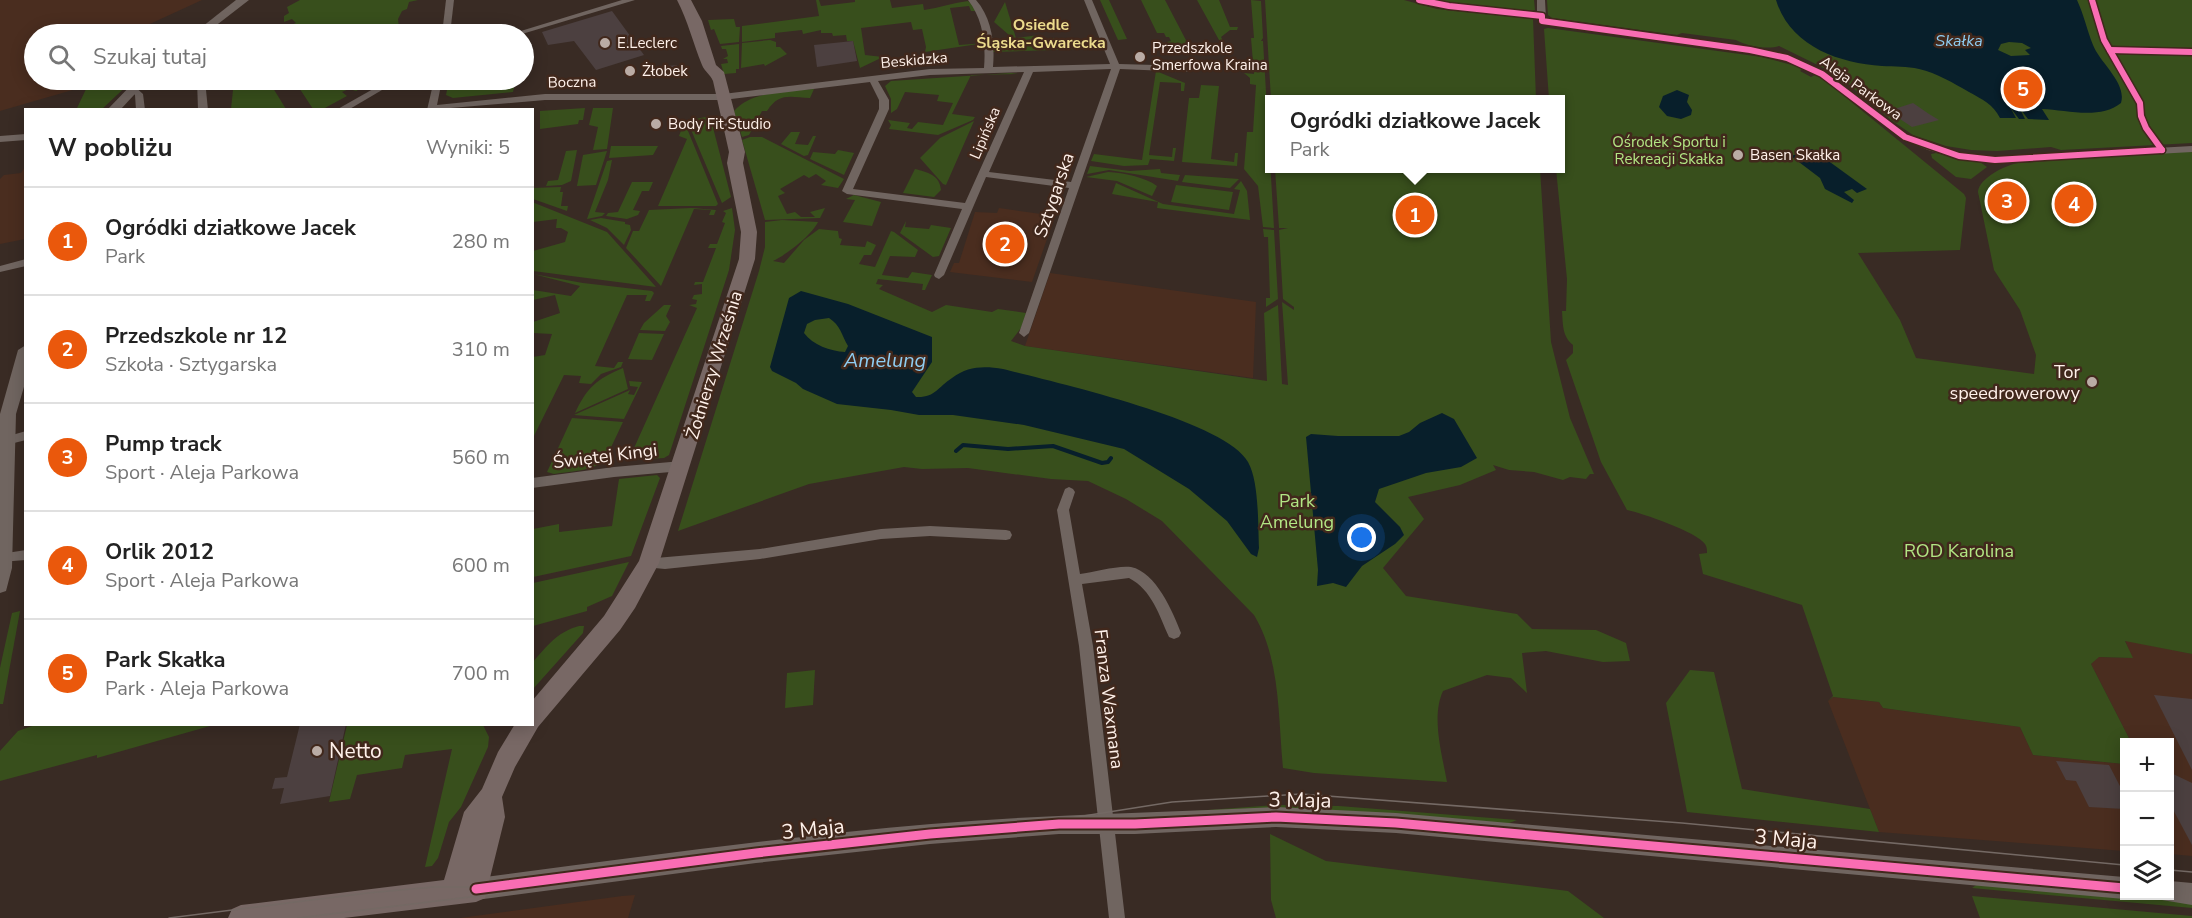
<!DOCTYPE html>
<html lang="pl">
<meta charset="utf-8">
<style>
:root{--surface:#fff;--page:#f2f2f2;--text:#222;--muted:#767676;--line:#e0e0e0;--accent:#ea580c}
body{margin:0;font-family:"Nunito Sans",sans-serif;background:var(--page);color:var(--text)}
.controls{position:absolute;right:18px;bottom:18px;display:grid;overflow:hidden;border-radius:0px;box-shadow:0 3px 15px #0003}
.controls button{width:54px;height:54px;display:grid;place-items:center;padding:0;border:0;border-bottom:2px solid var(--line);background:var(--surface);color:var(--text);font:30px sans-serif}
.you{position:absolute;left:1362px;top:538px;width:21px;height:21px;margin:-15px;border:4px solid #fff;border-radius:50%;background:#1a73e8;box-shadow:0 0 0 9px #1a73e833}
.badge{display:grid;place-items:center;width:39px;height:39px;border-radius:50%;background:var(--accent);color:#fff;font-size:20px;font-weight:700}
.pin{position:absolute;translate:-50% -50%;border:3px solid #fff;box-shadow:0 2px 6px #0006}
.popup{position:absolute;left:1265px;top:95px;width:300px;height:78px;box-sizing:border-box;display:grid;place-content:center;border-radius:0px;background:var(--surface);filter:drop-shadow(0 2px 4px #0005);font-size:20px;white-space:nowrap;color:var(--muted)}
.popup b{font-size:22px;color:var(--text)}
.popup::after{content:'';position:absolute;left:50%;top:100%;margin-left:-12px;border:12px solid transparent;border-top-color:var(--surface)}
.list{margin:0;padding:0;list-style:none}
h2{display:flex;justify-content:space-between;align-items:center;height:78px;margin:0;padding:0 24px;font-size:26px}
h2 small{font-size:20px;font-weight:400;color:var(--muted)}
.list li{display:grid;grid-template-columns:39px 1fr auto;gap:18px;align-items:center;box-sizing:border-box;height:108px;padding:0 24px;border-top:2px solid var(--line)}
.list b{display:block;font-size:22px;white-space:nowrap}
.list p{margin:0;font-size:20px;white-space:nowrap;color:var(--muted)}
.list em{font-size:20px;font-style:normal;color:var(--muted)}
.icon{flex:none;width:33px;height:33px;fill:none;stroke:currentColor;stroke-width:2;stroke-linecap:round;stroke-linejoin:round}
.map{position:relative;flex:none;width:2192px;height:918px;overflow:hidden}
.search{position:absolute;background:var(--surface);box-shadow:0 3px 15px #0003;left:24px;top:24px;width:510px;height:66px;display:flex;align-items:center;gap:15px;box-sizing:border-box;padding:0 21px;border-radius:33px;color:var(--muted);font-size:22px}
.panel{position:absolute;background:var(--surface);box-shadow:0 3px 15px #0003;left:24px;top:108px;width:510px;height:618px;border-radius:0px}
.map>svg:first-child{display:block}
</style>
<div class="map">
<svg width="2192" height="918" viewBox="0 0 2192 918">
<rect width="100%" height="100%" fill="#392b24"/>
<g fill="#4a2d1f">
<path d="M0,0H202L128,34H34V80H107L0,111Z"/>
<path d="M25,167V239L0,244V179L4,175L21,173Z"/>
<path d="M999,208L1055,216L1032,282L950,272L954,263H959L975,212L997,213Z"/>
<path d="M1050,273L1256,302L1253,378L1025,346Z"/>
<path d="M2125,640L2192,654V856L2170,854V742H2131L2091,664L2098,657L2132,658Z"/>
<path d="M1833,697L1879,702L1883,708L2020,727L2033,755L2124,764V851L1879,832L1828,701Z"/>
<path d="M635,895L628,918H460L622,896Z"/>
</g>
<g fill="#384f1c">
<path d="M300,0H418L409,2L407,9L402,11L398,19L399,27L414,29L412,34H404L398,31L384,34H286L281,29L296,23L292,19L284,22V16L289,13L287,7Z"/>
<path d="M816,0H819L821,6L855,2V0H890L892,8L923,4L924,10C940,8 951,3 968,1L974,6L976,11H971L969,6L950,8L959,45L985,43L925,52L926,47L922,29L913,30L911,22L861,28L865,55L883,57L860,68L853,41H847L846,35L833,36L832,33H821V30L803,34L802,30L775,33V38L742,42V26L819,16Z"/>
<path d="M1100,0H1109L1127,39L1118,40Z"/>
<path d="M1141,0H1165L1189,46L1181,47L1179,43H1175L1177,47L1170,48L1167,42L1171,41L1169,37H1166L1164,33H1157Z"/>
<path d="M1197,0H1219L1230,27H1238L1237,30H1230L1221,37L1223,41L1219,40Z"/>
<path d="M1251,0L1261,1L1263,38L1261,41H1263L1274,228L1263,227L1258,186L1244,169L1247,132H1253L1256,85L1250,84V78L1244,73L1254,74L1251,38H1254Z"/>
<path d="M1265,0H1404L1437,9L1533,19L1536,99H1271Z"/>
<path d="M1429,0H1534L1535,10L1529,12Z"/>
<path d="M1547,0H2192V143L2061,150L2051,147L1997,151L1971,150L1946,146L1913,135L1891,120L1836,74L1779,46C1768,50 1746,46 1736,40L1682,33L1677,35L1552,18L1548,15Z"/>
<path d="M1005,2L1016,38L1039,35L1040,38L1016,41L994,22Z"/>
<path d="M734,19L736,27H740L739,42L720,44L714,29L711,30L708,20Z"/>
<path d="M1548,28L1762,57L1803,68L1800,71L1811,77L1815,75L1822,78L1964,194L1966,198L1960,250L1858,253L1900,320L1916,358L2034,374L2036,355L2020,310L1994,270L1978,192C1979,178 2006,165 2018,163L2192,151V654L2125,641L2133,658L2099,657L2091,664L2131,742H2124V764L2033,755L2020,727L1883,708L1879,702L1833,697L1828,701L1833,696L1802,605L1703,574L1699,554L1707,553C1707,550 1707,547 1705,544C1697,532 1642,513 1627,510L1601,462L1566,360L1573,353V345C1562,336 1563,324 1562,311H1566L1567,279L1556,169L1561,168V100L1549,99L1544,29Z"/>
<path d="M1054,38L1070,41V44H1080L1082,49L993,52L994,45Z"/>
<path d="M770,40L776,42V47H780L787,54L765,66L764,64L741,68L742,43Z"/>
<path d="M739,44V69H736V73L724,74L721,64L728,63L727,59H723L728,56L726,49H722L721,46Z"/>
<path d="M1156,71L1185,83L1184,91H1181V83L1160,82L1149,155L1172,157L1173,148H1176L1174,161L1150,159L1148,165L1124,166L1091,161L1094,154L1142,160Z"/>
<path d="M1011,73L1018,74L971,75L952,114L975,117L973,120L938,135L889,129L891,125L888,120L910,123L907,128L912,129L918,122L943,125L953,103L937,101L939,95L905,92L897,109L891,113V99L885,86L891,81Z"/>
<path d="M108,80H133L102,109L77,108L88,85Z"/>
<path d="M268,80L286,109H231L233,90Z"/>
<path d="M294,80H344L333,87L353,80L365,86L356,91L349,89L342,92L347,96L323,109H313Z"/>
<path d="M449,80H461V89L515,83L513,92L453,98L446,95Z"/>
<path d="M1201,85L1219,86L1211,159L1234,162L1235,153H1238L1237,166L1182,162L1189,98H1199Z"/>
<path d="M814,89L810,98C790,97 779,92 767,111H762L749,135L742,137L734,111C752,90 789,92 814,89Z"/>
<path d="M585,108L583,120H579L578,124L540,129V111Z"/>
<path d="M593,108H613L607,149L593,150L598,127L589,125Z"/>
<path d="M710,116L731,197L722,203L689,125L691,120Z"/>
<path d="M974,121L946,185L943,184L920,158L940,138Z"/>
<path d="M686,126L718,204L716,206H658L687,139L679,136L682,128Z"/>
<path d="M791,132H800L795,144L808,145L813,136H816L808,155L804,156L781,144Z"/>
<path d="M750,137H762L844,179L838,188L821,185L826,181L816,174L809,178L804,175L780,189L785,193L778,196L787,214L795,212L801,217H815L810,212L825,208L820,218L765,220L742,140Z"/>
<path d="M611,146H658L653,155L609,158Z"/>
<path d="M577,150L571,181L562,185L546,186L548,181L558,180L566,151Z"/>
<path d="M838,150L854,153L844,175L810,159L813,152L835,154Z"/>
<path d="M607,151L596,185L577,186L583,155Z"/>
<path d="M1936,153L1980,162L1987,167L1971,179L1956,177L1932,158L1931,154Z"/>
<path d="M612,160L608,180L595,212L605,213L602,216L587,219L607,161Z"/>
<path d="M1090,166L1130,171L1160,169L1161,173L1180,175L1178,181L1109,170L1087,174Z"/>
<path d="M915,169C927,172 940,175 941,190L934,197L903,193Z"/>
<path d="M1275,169H1540L1551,342L1570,418L1594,474H1590L1586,479L1570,477L1563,480L1534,472L1509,470L1493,465L1496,470L1460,485L1408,497L1424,519L1383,568L1406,596L1517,614L1532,629L1596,630L1626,643L1630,661L1603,662L1546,651L1522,653L1527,693L1511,678L1487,675L1443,691C1431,717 1442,754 1447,782L1314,773L1283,768C1278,718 1281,660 1254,615L1162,521L1126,499L1088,481L1051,479L968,468L922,469L904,467L809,484L678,531L759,271L765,247V222L782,220L818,222C812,235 786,255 773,261L784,263L804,240L819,229L838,231L839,238L842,239L840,245L865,247L867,241L876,245L871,255H864L859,264L875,267L891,231L894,232L918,250L915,257L890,256L882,275L908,278L912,272L932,275L925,290H922L923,284L878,279L876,284L883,285L879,289L932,312L946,305L992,312L998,309L1026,313L1021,328L1011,341L1025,346L1267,381L1264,313L1278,305L1282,384L1288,385L1282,302L1294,310V307L1283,299L1279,230L1288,228H1279Z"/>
<path d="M1108,172C1124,173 1145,177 1157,186L1152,196L1117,181L1086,177Z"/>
<path d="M1185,175L1239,179L1230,188L1182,182Z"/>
<path d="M1241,181L1247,191L1250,220L1157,208L1158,202L1112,194L1116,183L1163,204L1234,214L1240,190L1234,189Z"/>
<path d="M632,182H653L649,191H642L633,210L640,211L638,215L627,219L606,216L608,213L618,212Z"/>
<path d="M1176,185L1233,192L1229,210L1171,202Z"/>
<path d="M561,187L560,192H563L561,206H568L567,211L533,199V188Z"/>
<path d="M854,195L881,202L872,226L843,222L855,200L846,199Z"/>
<path d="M532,202L607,232L656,287L533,271V251L565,242L568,232L561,228H556L557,219L533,222Z"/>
<path d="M692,208L716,210L714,215H709L711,210L694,209L661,286L626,248L633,231H639L649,210Z"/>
<path d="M732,208L735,230L729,270L669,455L664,458L631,460L630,457L697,308L689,305L696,304L697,300L692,299L694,295L702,294V284L694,285L695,282H703L716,248H708L710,244H717L725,223L722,222L726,213L723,211Z"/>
<path d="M601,218L625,222V224L630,225L631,230L624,245L607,228L590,220Z"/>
<path d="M906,221L905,227L929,229L931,225L951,228L939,256L933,257L900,233Z"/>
<path d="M1263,229L1274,230L1278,299L1266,307V298H1270L1268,237H1264Z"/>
<path d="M533,274L583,283L652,291L654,293L650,301H645L647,295H627L595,366L614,368L618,362H623L621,367L601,374L591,384L579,383L581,376L564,375L533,438L532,379L534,377L533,357L545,355L552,334L533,333V322L560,313L555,295L533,300V290L571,296L580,286Z"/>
<path d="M664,305H671L666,316L670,322L665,331L640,330L644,323Z"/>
<path d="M639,333L664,334L652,360L628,359Z"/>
<path d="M623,368L628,389L575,413C587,387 597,379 623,368Z"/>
<path d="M629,381L642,382L624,419L574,415L630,390L628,394L634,395L638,387L630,386Z"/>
<path d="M572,418L623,422C600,470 607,467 554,474L547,472Z"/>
<path d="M657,475L660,478L631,556L533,577V529L559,524V532L612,526L619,479Z"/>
<path d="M629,562L612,596L587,607V611L533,626V583Z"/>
<path d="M20,611L3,704H0V668L12,613Z"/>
<path d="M579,626H584L583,633L533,689V662C547,646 557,632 579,626Z"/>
<path d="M815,670L813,705L785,708L787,673Z"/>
<path d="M1690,670L1714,672L1742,789L1870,809L1879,832L1687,812L1666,703Z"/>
<path d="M38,724H227V725L210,726L97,758V755L0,781V751L18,731Z"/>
<path d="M347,725H483L489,737L488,747L461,807L449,822L438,858L432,866L425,867L452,749L405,755L402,768L357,775L350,799L329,802Z"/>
<path d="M1277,805L1339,806L1517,820L1504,825L1153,814Z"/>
<path d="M1270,834L1326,861L1568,891L1604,918H1276L1271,900Z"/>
<path d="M1979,883L2192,902V908L1972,888Z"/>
<path d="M1972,896L2192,916V918H1980Z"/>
</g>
<g fill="#081f2b" fill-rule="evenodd">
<path d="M1776,0H2077C2084,15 2087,30 2093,45C2100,63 2127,83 2121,103C2100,120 2067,110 2042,109L2049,120L2028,119L2019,107L2025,119H2019L2010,107L2016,118H2000C1993,104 1983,100 1969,92C1953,83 1937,73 1919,69C1907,66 1895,67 1882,66C1838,63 1790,46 1776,0ZM2009,42L2022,43L2031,48L2025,50L2030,55L2011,56L1998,50L2001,44Z"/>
<path d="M1677,90L1689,95L1687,102L1692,110L1691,115L1681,119L1667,116L1659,107L1663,96Z"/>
<path d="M1812,149L1867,189L1857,193L1852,189L1844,192L1854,200L1852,203L1825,189L1820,178L1791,156Z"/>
<path d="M801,291L848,304L932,337V362L912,392L916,397C935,398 938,387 952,378C968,366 984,366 1003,369C1052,382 1225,420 1248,462C1259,481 1258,525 1259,548L1257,557L1251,554L1227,521L1189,489L1124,449L1024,425L953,415H919L891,410L837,404L803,389L796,383L772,371L770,367L789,298ZM829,318C841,326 841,334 848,346L845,352C830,351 813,345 804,333L807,324L815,320Z"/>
<path d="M1442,413L1454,419L1477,458L1461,467L1426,473L1379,489L1375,502L1400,527L1404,535L1395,544L1362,566L1346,587L1333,583L1317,586L1318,570L1306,437L1311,434L1338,436H1399L1409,432L1420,423Z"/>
</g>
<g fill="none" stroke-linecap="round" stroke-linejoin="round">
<path stroke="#081f2b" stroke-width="4" d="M956,451L963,445L1008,449L1053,446L1102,463L1108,462L1111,458"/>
</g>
<g fill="#4c4040">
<path d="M612,11L644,55L596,70L574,41L548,45L542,32Z"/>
<path d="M853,41L857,61L817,67L814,45Z"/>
<path d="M677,65V74L649,75L648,68Z"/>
<path d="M1913,103L1929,114L1939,120L1912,127L1888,111Z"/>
<path d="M2154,695L2192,699V770Z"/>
<path d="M300,724H346L330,796L280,804L284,788L272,789L275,778L287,777Z"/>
<path d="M2056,761L2109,765L2122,790H2124V809L2089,807L2076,781L2066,780Z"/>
<path d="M2169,772L2192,783V845L2169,802Z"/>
</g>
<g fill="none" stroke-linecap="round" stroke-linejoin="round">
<g fill="#706560" fill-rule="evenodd">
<path d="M446,0H454L450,34H442Z"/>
<path d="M622,0H635L522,34H511Z"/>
<path d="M968,0H976C992,18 995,45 993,67L1110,64L1084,0H1092L1119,64L1191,66L1195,69L1191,72L1120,69L1029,333L1024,337L1019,333L1069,188L986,177L944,275L939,279L935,277L934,275L962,209L847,194L842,191L879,109V100L870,82L723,100H545L427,110L434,80H442L437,105L545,94H723L930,69L984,68C986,44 983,19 968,0ZM1111,69L1071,182L989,172L1033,72ZM1024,72L965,203L853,189L889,109V100L878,81L930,75Z"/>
<path d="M1415,0H1431L1537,13V0H1545L1546,19L1750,47L1790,56L1825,72L1908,135L1934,146L1960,153L1995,157L2192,146V152L1995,163L1959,159L1928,150L1902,139L1819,76L1784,60L1750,53L1542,24L1539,23L1538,18L1449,8Z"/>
<path d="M197,80H205L208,110H198Z"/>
<path d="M389,80H399L348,110H336Z"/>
<path d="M133,85L143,94L145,110H136L135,95L129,88Z"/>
<path d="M26,134V140L0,142V136Z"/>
<path d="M26,259V266L0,272V266Z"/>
<path d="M26,431V440L6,445L0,441L2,438Z"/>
<path d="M682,461L686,463L688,466L686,469L682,471L614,477L532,488V478L614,467Z"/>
<path d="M1069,487L1073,489L1075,492L1069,510L1080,574C1094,572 1119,565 1131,567C1156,572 1173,612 1181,633L1179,637L1174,639L1169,637C1159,615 1152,590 1129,578L1082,584L1093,646L1125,918H1109L1079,646L1057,510L1065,489Z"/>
<path d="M930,526L1006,530L1010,531L1012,535L1010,539L1006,540L930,536L881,539L760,559L665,569L644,567L643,563L644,559L760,549L881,529Z"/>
<path d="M26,550V560L0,562V554Z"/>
</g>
<g fill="#706560" fill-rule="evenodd">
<path d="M236,0H249L205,34H193Z"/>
<path d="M136,80H148L120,110H107Z"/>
<path d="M26,345V380L16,414L12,568L6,591L0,593V414L18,350Z"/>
<path d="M1276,807L1396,813L2124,877V896H2132L2124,899L1396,833L1276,827L1135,834H1059L930,844L756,863L476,900L468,897L465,889L468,881L476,878C628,859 779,837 931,824C1046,814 1161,813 1276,807Z"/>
<path d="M2170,881L2192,883V905L2162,900L2161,896H2170Z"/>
</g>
<path fill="#786865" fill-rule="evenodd" d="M677,0H691L702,21L716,65L724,72L745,152L743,163L757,232L755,259L659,563L635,608L620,630L538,727L515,767L502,797L505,817L485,898L476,902L344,918H228L232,909L241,905L444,880L464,812L482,789L498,752L515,724H532V701L604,616L639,561L739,259L741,232L727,163L729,152L713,81C710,74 705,72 702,65C693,43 688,21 677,0Z"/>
<g stroke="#746964" stroke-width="1.5">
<path d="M668,870L844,847"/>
<path d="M2170,870L2192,872"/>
<path d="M169,918L367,893L434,887H477L632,869L703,855L846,838L1058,820L1172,802L1301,794L1682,823L2124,865"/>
<path d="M298,918L502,893"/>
</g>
<defs>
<g id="cycleway-far1">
<path d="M1419,0L1449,6L1542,16V21L1750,50L1787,58L1822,74L1905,137L1959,156L1995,160L2162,150"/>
<path d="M2092,0L2104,40L2140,103L2141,116L2146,128L2162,150"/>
<path d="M2110,50L2192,52"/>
</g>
<path id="cycleway" d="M476,889L756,853L930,834L1059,824H1135L1276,817L1396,823L2124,888"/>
</defs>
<use href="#cycleway-far1" stroke="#41281c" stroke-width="9"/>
<use href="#cycleway" stroke="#41281c" stroke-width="13"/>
<use href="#cycleway-far1" stroke="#f96db3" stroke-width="6"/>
<use href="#cycleway" stroke="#f96db3" stroke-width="9"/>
</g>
<g fill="#baaca5" stroke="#41281c" stroke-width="2">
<circle cx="605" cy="43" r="6"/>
<circle cx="1140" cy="57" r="6"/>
<circle cx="630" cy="71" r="6"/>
<circle cx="656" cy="124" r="6"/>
<circle cx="1738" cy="155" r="6"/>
<circle cx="2092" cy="382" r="6"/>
<circle cx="317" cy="751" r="6"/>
</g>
<g text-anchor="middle" stroke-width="5" stroke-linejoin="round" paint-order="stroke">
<g font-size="15" fill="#fff1ea" stroke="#41281c" text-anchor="start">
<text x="617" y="48">E.Leclerc</text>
<text x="1152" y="53">Przedszkole<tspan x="1152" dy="17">Smerfowa Kraina</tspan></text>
<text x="642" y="76">Żłobek</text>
<text x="668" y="129">Body Fit Studio</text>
<text x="1750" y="160">Basen Skałka</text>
</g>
<g font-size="15" fill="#fff1ea" stroke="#41281c">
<text transform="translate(914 60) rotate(-5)" y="5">Beskidzka</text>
<text transform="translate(572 82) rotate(-1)" y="5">Boczna</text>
<text transform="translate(1861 88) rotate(36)" y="5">Aleja Parkowa</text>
<text transform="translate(985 133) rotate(-67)" y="5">Lipińska</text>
</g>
<g font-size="15" fill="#b2e684" stroke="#41281c">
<text x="1669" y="147">Ośrodek Sportu i<tspan x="1669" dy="17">Rekreacji Skałka</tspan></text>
</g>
<g font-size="16" font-weight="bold" fill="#ecdb8d" stroke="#41281c">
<text x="1041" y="30">Osiedle<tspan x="1041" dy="18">Śląska-Gwarecka</tspan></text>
</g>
<g font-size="16" font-style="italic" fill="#8ecdf2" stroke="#41281c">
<text x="1959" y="46">Skałka</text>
</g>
<g font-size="18" fill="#fff1ea" stroke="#41281c">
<text transform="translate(1054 195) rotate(-71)" y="6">Sztygarska</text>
<text transform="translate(714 365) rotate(-73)" y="6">Żołnierzy Września</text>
<text transform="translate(605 456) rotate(-7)" y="6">Świętej Kingi</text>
<text transform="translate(1109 699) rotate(83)" y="6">Franza Waxmana</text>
</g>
<g font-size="18" fill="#fff1ea" stroke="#41281c" text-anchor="end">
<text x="2080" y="378">Tor<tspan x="2080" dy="21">speedrowerowy</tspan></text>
</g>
<g font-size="18" fill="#b2e684" stroke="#41281c">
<text x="1297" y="507">Park<tspan x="1297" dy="21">Amelung</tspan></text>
<text x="1959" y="557">ROD Karolina</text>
</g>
<g font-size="20" font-style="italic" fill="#8ecdf2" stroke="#41281c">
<text x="885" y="367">Amelung</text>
</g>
<g font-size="21" fill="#fff1ea" stroke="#41281c" text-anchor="start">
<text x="329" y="758">Netto</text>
</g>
<g font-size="21" fill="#fff1ea" stroke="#41281c">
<text transform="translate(1300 800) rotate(1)" y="7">3 Maja</text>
<text transform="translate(813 829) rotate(-6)" y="7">3 Maja</text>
<text transform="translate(1786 839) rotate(5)" y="7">3 Maja</text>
</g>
</g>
</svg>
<div class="controls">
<button>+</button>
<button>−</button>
<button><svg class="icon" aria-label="layers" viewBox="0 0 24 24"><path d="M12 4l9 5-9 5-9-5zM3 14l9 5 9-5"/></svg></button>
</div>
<div class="you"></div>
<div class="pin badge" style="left:1415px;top:215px">1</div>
<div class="popup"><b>Ogródki działkowe Jacek</b>Park</div>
<div class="pin badge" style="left:1005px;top:244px">2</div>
<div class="pin badge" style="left:2007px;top:201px">3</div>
<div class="pin badge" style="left:2074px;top:204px">4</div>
<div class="pin badge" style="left:2023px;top:89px">5</div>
<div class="search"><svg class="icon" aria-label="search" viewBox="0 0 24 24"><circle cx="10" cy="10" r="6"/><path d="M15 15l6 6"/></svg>Szukaj tutaj</div>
<section class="panel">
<h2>W pobliżu<small>Wyniki: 5</small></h2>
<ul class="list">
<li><span class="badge">1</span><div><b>Ogródki działkowe Jacek</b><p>Park</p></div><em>280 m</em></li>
<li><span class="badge">2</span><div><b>Przedszkole nr 12</b><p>Szkoła · Sztygarska</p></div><em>310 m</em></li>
<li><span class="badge">3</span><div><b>Pump track</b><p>Sport · Aleja Parkowa</p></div><em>560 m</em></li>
<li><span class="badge">4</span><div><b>Orlik 2012</b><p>Sport · Aleja Parkowa</p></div><em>600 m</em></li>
<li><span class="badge">5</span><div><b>Park Skałka</b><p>Park · Aleja Parkowa</p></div><em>700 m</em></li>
</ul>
</section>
</div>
